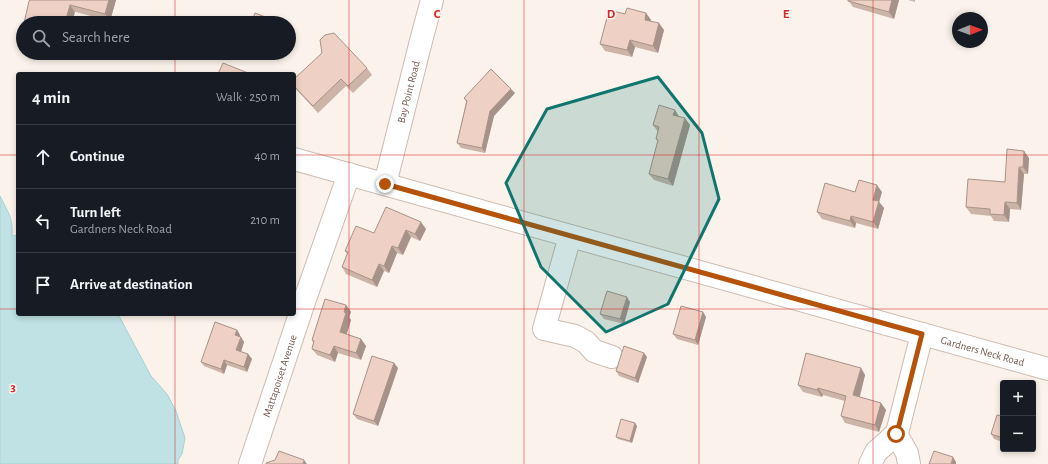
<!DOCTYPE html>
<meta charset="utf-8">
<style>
:root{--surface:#171b24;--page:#20242c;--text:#f1f3f6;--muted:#9ea1a6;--line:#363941}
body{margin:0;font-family:"Alegreya Sans",sans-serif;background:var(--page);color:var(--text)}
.controls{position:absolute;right:12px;bottom:12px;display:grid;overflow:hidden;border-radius:4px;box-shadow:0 2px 6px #0003}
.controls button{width:36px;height:36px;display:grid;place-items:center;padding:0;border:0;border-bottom:1px solid var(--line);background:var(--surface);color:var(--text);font:20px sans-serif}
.compass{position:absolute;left:952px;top:12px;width:36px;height:36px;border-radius:50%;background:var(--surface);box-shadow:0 2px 6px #0003;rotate:89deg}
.stop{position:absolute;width:12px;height:12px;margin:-9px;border:3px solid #b45309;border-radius:50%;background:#fff}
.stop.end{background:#b45309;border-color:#fff;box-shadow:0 1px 4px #0008}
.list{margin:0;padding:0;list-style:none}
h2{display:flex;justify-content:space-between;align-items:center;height:52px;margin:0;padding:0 16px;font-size:17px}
h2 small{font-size:13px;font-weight:400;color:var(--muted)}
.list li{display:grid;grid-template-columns:26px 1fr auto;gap:12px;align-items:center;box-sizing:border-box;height:64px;padding:0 16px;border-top:1px solid var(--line)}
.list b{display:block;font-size:15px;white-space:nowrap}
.list p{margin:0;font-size:13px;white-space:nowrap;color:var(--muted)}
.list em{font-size:13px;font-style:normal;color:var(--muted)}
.icon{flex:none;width:22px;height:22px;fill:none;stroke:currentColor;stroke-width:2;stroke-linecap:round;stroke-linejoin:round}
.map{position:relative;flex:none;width:1048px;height:464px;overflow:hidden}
.search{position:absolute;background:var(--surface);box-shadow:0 2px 6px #0003;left:16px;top:16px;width:280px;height:44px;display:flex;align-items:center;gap:10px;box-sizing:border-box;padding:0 14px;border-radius:22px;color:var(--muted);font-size:15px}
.panel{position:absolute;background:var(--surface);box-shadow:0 2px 6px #0003;left:16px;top:72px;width:280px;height:244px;border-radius:4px}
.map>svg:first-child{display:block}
</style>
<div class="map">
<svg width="1048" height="464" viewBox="0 0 1048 464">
<rect width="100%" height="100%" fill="#fbf3eb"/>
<path fill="#c0e2e4" stroke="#a7d2d4" d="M0,196C8,213 13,216 12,236L18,235V314H118L151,376L167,394L176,411L185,438L182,454L178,460V464H0Z"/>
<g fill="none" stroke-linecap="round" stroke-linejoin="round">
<defs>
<g id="minor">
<path id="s1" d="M294,159L1048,369"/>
<path id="s2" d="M385,184L422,37L432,0"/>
<path d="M570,236L544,329L575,336L586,342L594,351L612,357"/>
<path d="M896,434L897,433L922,334"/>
<path id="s3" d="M250,464L304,302L349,174"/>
<path d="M870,464L876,452L896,434L907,453L909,464"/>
</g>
</defs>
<use href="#minor" stroke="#cdbbb1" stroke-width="24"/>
<use href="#minor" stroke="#fff" stroke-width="22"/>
</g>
<g fill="#cdb4a9">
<path d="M30,0H116L110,21Z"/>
<path d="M848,0H899L894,19L853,7Z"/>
<path d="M908,0H915V2Z"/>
<path d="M646,13L651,20V21L664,30L658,53L635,47L632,57L605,51L600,44L625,14Z"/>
<path d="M367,68L372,75L353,93L346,86L318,113L294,87V79Z"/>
<path d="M515,93L494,116L485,153L461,148L457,143L466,102L464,98Z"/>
<path d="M675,110L679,116L690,125L673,186L654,180L649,174L658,142L656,139L658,132L653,125Z"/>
<path d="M1029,158L1028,174H1024L1021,210L1010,209L1009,222L994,221L991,216L971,214L966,207L1005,182Z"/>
<path d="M855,192H882L879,202L884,208L878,229L856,223L855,228L822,219L817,212Z"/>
<path d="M426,229L420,241L411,237L403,255L397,253L389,273L384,271L377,287L346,274L342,267L347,254L345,251L374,233Z"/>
<path d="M630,302L624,324L604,319L600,314Z"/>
<path d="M346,305L351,312L349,317L351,320L347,334L361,339L366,346L361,360L338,353L335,362L317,355L312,349L313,343L312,340Z"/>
<path d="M703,312L706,317L698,345L677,339L673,334Z"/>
<path d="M237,330L240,335V337H241L244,342L241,352L248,354L252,359L247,372L227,365L224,374L204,366L201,362Z"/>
<path d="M647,357L638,383L619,376L616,371Z"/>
<path d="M394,363L398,368L378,426L357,419L353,414Z"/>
<path d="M861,368L865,375L860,397L881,403L886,410L879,432L845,423L841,416L845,401L823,395L822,397L803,392L798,385Z"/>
<path d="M1003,416V442L994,439L991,434Z"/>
<path d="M637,426L632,443L618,439L616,437Z"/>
</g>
<g fill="#a79289">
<path d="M109,0H116L110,21L105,14Z"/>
<path d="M892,0H899L894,19L889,12Z"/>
<path d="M70,5L75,12L72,23H65Z"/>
<path d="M646,13L651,20L649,27L645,20Z"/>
<path d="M268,18L270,20L269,23H266Z"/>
<path d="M659,23L664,30L658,53L653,46Z"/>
<path d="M630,40L635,47L632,57L627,50Z"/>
<path d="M511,89L515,93L494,116L485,153L482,148L490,111Z"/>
<path d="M675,110L679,117L673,115Z"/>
<path d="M685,118L690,125L673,186L668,179Z"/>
<path d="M1024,151L1029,158L1028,174L1023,167Z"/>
<path d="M1019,167L1024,174L1021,210L1017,203Z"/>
<path d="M877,185L882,192L879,202L884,208L878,229L873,222V200Z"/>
<path d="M1005,202L1010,209L1009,222L1004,215Z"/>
<path d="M851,216L856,223L855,228L850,221Z"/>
<path d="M421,222L426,229L420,241L415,234Z"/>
<path d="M406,230L411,237L403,255L398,248Z"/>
<path d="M392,246L397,253L389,273L384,266Z"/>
<path d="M379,264L384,271L377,287L372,280Z"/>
<path d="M627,297L630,302L624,324L620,319Z"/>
<path d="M346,305L351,312L349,317L351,320L345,339L340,332L344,312Z"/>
<path d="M703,312L706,317L698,345L695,340Z"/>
<path d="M237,330L240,335L238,340L235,335Z"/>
<path d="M241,337L244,342L240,355L236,350Z"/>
<path d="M361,339L366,346L361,360L356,353Z"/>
<path d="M334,346L338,353L335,362L330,355Z"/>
<path d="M644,353L647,357L638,383L635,378Z"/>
<path d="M248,354L252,359L247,372L244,367Z"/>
<path d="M224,360L227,365L224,374L221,369Z"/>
<path d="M394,363L398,368L378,426L374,421Z"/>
<path d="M861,368L865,375L858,402L853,395Z"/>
<path d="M818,388L823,395L822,397L817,390Z"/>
<path d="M881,403L886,410L879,432L875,425Z"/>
<path d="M635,423L637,426L632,443L630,441Z"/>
<path d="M1033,427L1035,430L1033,436Z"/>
<path d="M953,457L956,462V464H951Z"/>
<path d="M304,460L307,464H303Z"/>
</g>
<g fill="#eed1c4" stroke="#a79289">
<path d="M30,0H109L105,14L70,5L65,23H24L29,1Z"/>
<path d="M848,0H892L889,12L848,1Z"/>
<path d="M627,8L646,13L645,20L659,23L653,46L630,40L627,50L600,44L609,10L625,14Z"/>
<path d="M255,13L268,18L266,23H251Z"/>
<path d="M334,33L367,68L348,86L341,79L313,106L294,86V79L322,53L320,40L325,35Z"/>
<path d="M223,63L248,73V74H218Z"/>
<path d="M491,69L511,89L490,111L482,148L457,143L467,101L464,98Z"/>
<path d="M659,105L675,110L673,115L685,118L668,179L649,174L658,140L656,139L659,127L653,125Z"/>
<path d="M1007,149L1024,151L1023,167H1019L1017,203L1005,202L1004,215L990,214V209L966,207L968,179L1005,182Z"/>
<path d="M859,180L877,185L873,200L879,201L873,222L851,216L850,221L817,212L825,183L855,192Z"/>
<path d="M386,207L421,222L415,234L406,230L398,248L392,246L384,266L379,264L372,280L342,267L348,252L345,251L356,226L374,233Z"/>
<path d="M607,291L627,297L620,319L600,314Z"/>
<path d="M325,299L346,305L344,312L346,313L340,332L361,339L356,353L334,346L330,355L312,349L314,341L312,340Z"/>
<path d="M681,306L703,312L695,340L673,334Z"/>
<path d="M215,322L237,330L235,335L241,337L236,350L248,354L244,367L224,360L221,369L201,362Z"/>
<path d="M624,346L644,353L635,378L616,371Z"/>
<path d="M806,353L861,368L853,395L881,403L875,425L841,416L846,396L818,388L817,390L798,385Z"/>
<path d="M372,356L394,363L374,421L353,414Z"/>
<path d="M997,415L1003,416V438L991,434Z"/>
<path d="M621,419L635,423L630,441L616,437Z"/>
<path d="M279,451L304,460L303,464H266V463L275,460Z"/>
<path d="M934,451L953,457L951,464H929Z"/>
</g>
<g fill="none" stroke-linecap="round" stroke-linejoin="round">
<path stroke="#b45309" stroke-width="5" d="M385,184L922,334L897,433L896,434"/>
</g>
<path fill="#0f766e" fill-opacity="0.2" stroke="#0f766e" stroke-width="3" stroke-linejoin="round" d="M658,77L702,133L719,199L668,304L606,332L541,267L506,183L547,109Z"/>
<path fill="none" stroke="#d62828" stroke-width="1" stroke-opacity="0.55" d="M175,0V23M349,0V464M524,0V464M699,0V464M873,0V464M175,53V74M0,155H18M294,155H1048M0,309H18M294,309H1048M175,314V464"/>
<g text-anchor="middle" stroke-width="3" stroke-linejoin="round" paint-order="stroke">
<g font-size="11" fill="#74594f" stroke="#fef7f1">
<text dy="4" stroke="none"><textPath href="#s2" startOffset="95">Bay Point Road</textPath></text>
<text dy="4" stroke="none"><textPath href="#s1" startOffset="715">Gardners Neck Road</textPath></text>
<text dy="4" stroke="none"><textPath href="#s3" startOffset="93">Mattapoiset Avenue</textPath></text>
</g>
</g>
<g font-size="13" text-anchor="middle" font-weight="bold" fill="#d62828" stroke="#fef7f1" stroke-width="3" stroke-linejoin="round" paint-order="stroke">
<text x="437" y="18">C</text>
<text x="611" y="18">D</text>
<text x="786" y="18">E</text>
<text x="13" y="391">3</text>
</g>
</svg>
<div class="controls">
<button>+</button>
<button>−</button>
</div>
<svg class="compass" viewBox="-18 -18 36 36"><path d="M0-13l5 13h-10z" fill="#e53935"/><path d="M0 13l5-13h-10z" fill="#9ea1a6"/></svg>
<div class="stop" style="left:896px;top:434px"></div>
<div class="stop end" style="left:385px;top:184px"></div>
<div class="search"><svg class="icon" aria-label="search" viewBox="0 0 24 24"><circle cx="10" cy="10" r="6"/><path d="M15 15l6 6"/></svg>Search here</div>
<section class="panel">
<h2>4 min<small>Walk · 250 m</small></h2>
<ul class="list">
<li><svg class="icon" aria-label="ahead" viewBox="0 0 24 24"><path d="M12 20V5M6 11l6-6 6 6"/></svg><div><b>Continue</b></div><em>40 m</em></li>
<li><svg class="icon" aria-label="left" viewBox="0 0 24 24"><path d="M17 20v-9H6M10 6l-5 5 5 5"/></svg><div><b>Turn left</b><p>Gardners Neck Road</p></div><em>210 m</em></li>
<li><svg class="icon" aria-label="arrive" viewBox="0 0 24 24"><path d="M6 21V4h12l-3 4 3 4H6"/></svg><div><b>Arrive at destination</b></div></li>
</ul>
</section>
</div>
